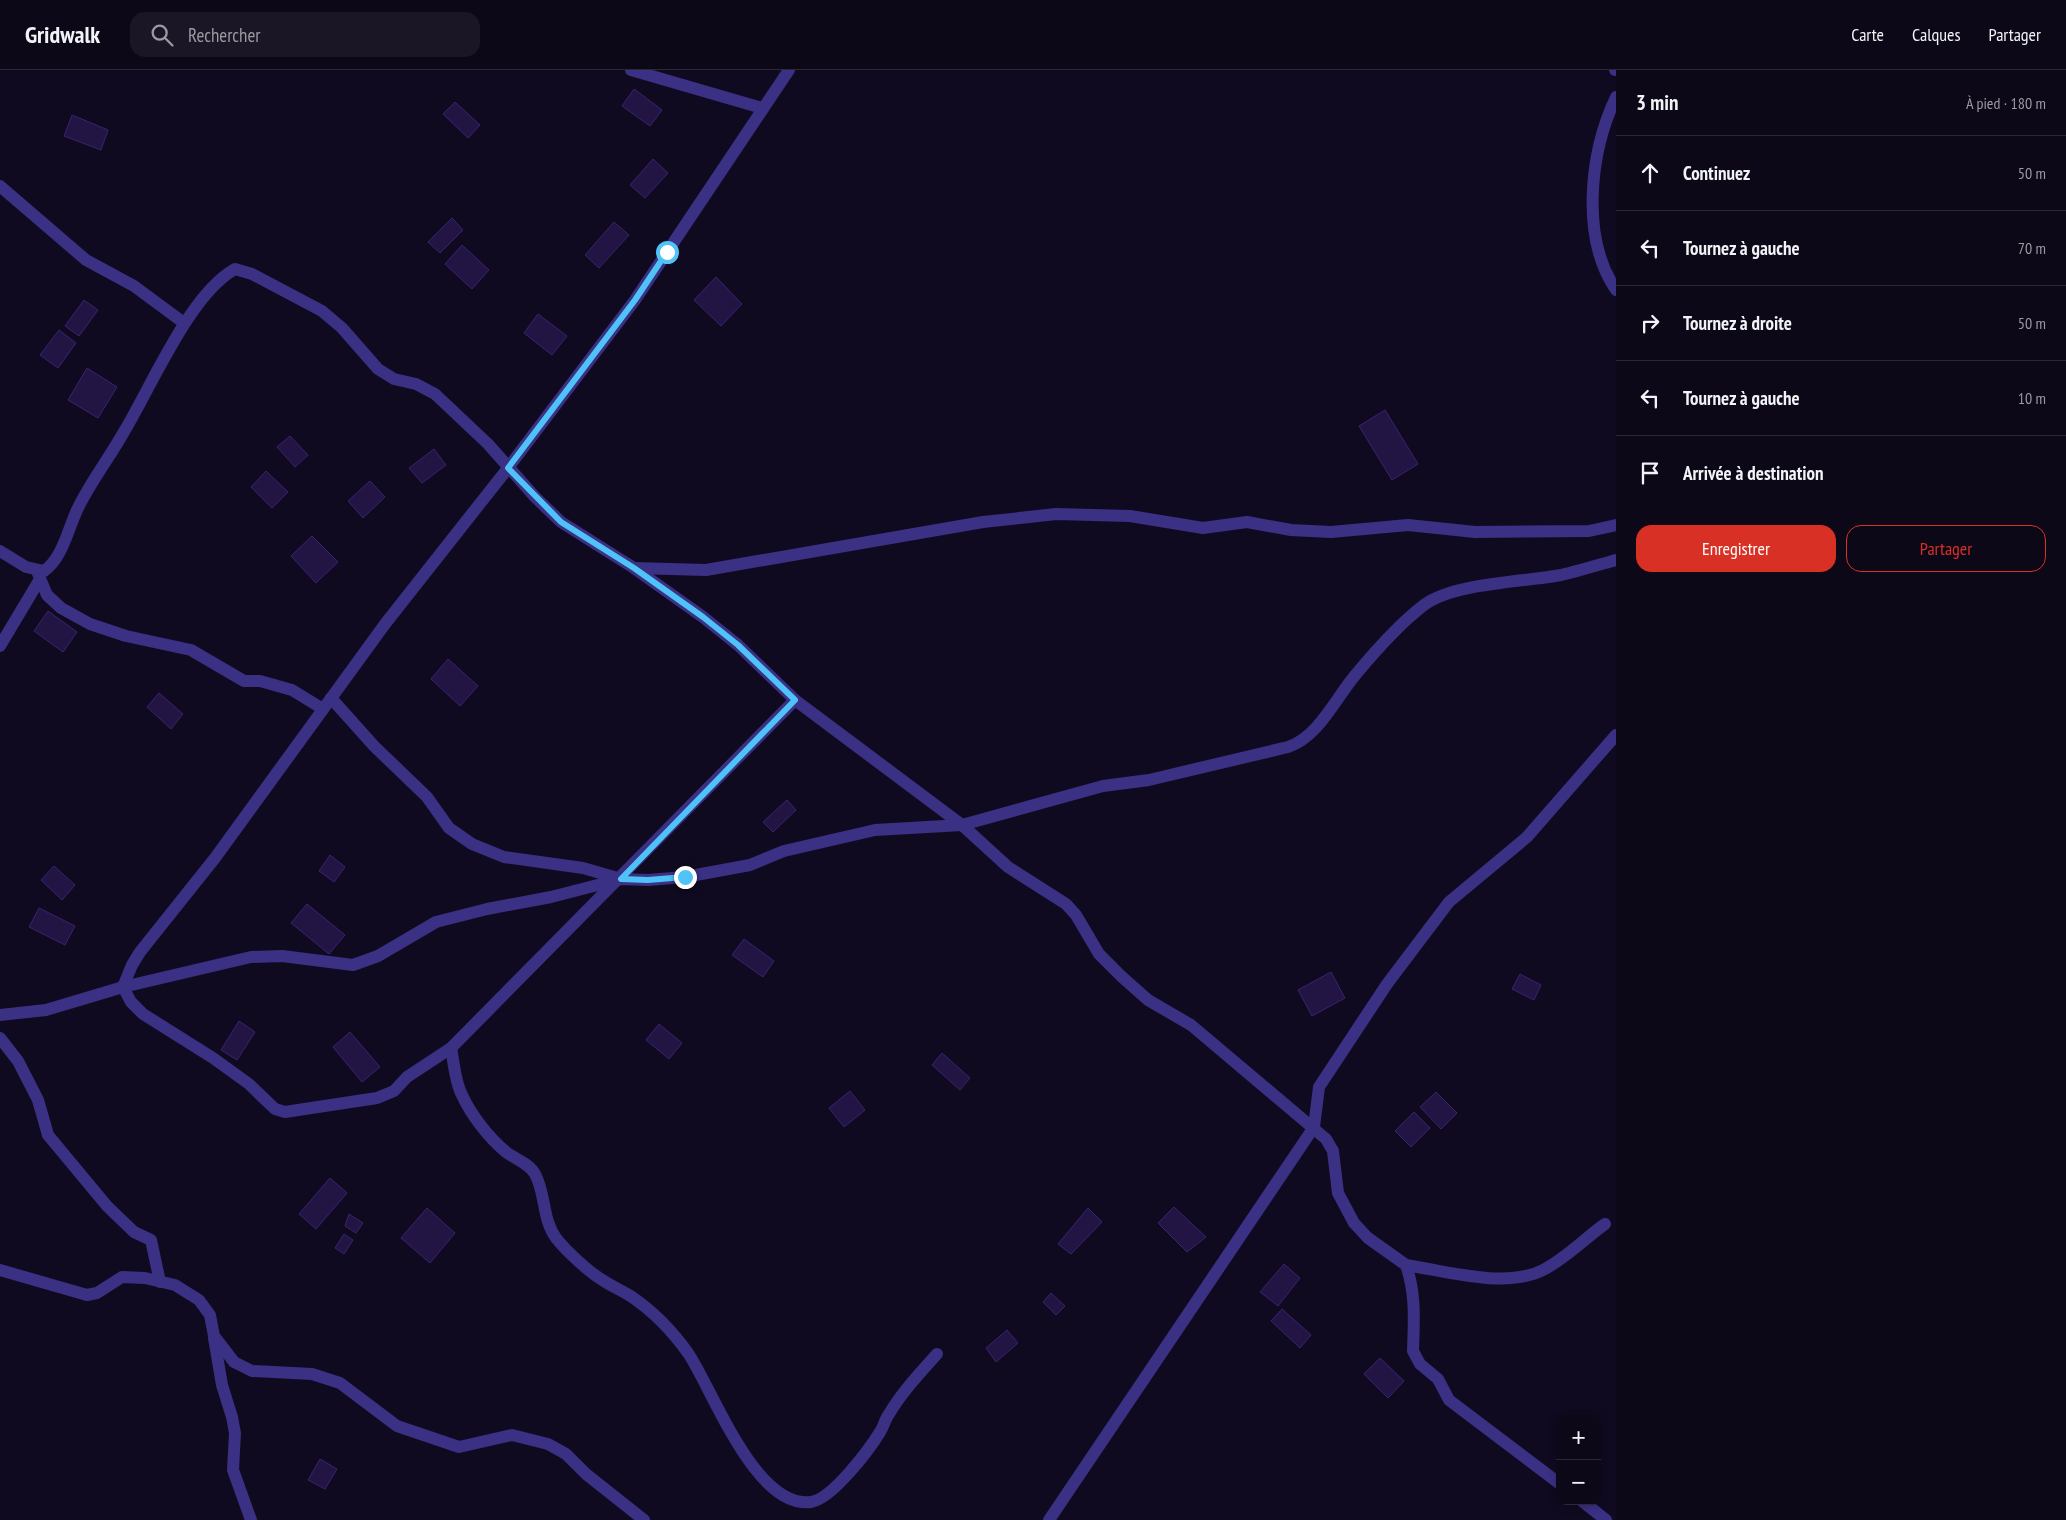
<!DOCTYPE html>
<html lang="fr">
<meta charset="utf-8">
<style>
:root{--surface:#0c0818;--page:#1a1625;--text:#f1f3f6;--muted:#9a9aa2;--line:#2c2937;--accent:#d93025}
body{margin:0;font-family:"PT Sans Narrow",sans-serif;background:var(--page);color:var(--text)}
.controls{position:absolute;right:15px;bottom:15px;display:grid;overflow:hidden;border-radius:10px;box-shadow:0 2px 8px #0003}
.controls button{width:45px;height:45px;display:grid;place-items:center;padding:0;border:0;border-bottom:1px solid var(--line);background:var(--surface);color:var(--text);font:25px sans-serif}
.stop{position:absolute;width:15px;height:15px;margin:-11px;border:4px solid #4fc3f7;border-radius:50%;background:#fff}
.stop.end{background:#4fc3f7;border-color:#fff;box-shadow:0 1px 5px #0008}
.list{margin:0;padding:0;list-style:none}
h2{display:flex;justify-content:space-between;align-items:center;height:65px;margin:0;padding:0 20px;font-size:21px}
h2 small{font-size:16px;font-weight:400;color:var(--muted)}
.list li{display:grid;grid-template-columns:32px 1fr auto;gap:15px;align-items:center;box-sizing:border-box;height:75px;padding:0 20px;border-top:1px solid var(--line)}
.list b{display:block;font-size:19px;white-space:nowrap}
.list em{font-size:16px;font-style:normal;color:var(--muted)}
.actions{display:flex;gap:10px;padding:15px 20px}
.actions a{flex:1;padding:11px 0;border:1px solid var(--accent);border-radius:15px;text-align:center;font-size:18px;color:var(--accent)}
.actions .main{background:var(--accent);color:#fff}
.icon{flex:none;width:28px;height:28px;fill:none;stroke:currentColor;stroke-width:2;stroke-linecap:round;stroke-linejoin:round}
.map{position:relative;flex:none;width:1616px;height:1450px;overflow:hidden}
header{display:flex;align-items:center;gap:30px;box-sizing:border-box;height:70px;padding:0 25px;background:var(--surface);border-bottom:1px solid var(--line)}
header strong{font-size:24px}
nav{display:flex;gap:28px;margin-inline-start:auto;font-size:18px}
.search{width:350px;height:45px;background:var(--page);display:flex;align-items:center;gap:12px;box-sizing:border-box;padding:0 18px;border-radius:15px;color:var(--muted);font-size:19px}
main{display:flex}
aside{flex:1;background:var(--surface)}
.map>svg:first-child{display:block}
</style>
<header>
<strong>Gridwalk</strong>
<div class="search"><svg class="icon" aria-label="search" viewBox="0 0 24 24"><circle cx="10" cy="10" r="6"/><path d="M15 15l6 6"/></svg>Rechercher</div>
<nav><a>Carte</a><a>Calques</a><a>Partager</a></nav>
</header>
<main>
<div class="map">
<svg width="1616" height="1450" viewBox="0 0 1616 1450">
<rect width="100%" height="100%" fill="#100a20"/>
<g fill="#221443" stroke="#3a2371">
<path d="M634,19L662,40L650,56L622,36Z"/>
<path d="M455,32L480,55L468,68L443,44Z"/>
<path d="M72,45L108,60L101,80L64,66Z"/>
<path d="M653,89L668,103L645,128L630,115Z"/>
<path d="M452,148L463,160L440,183L428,172Z"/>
<path d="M614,152L629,165L599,198L585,185Z"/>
<path d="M462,175L489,200L472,219L445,194Z"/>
<path d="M716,207L742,234L721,256L694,230Z"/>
<path d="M84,230L98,240L79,266L65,256Z"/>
<path d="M538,244L567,266L552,285L524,263Z"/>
<path d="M59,260L76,273L58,298L40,285Z"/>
<path d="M87,298L117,317L98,348L68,330Z"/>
<path d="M1385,340L1418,394L1392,410L1359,356Z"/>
<path d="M290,366L308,385L295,397L277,377Z"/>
<path d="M434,379L446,395L422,413L409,398Z"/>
<path d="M266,401L288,422L272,438L251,417Z"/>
<path d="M370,411L385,427L363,448L348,431Z"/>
<path d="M312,466L338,492L316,513L291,486Z"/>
<path d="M48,541L77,562L63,582L34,561Z"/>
<path d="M448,589L478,616L460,636L431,609Z"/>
<path d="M159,623L183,644L171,659L147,637Z"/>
<path d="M787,730L796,740L773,762L763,752Z"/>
<path d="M330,785L345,797L334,812L319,801Z"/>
<path d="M54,796L75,815L62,830L41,810Z"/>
<path d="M307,834L345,865L329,884L291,853Z"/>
<path d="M39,838L75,856L65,875L29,857Z"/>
<path d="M744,869L774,891L763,907L732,885Z"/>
<path d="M1331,902L1345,928L1312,946L1298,920Z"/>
<path d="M1520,904L1541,915L1534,930L1512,919Z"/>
<path d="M239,951L255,962L237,990L221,980Z"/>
<path d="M659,954L682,973L669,989L646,970Z"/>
<path d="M350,962L380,997L362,1012L333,977Z"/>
<path d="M942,983L970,1008L960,1020L932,995Z"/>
<path d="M850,1021L865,1040L844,1057L829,1038Z"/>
<path d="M1436,1022L1457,1043L1441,1059L1420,1037Z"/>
<path d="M1414,1042L1430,1058L1411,1077L1395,1061Z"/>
<path d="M330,1108L347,1123L316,1159L299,1144Z"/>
<path d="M1174,1137L1206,1167L1187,1182L1158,1153Z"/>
<path d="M427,1138L455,1163L430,1193L401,1168Z"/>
<path d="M1088,1138L1102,1152L1071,1184L1058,1174Z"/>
<path d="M349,1144L363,1153L356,1163L345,1156Z"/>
<path d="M344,1164L353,1170L344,1184L335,1178Z"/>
<path d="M1284,1194L1300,1208L1278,1236L1260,1222Z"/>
<path d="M1051,1223L1065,1236L1056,1245L1043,1232Z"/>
<path d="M1282,1239L1311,1265L1300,1278L1271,1251Z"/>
<path d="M1007,1260L1018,1273L996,1292L986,1278Z"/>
<path d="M1380,1288L1404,1311L1388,1328L1364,1304Z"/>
<path d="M320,1389L337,1399L325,1419L308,1410Z"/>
</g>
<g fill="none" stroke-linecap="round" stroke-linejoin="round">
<g stroke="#3a3084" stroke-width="12">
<path d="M631,0L762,38"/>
<path d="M789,0L635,230L508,398L385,554L215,788L140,882L132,895L123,917L131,932L143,944L213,988L249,1014L275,1039L285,1042L377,1028L394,1021L407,1007L451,978L795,630"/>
<path d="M1615,0H1616"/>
<path d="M1616,27C1590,82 1580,167 1616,220"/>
<path d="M0,116L86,190L134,216L184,253"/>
<path d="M0,481L26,497L44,501C63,488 68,458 78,438C91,411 110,387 125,360C152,315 190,224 235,199L252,204L322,241L342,258L378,299L394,309L416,314L435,324L488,374L535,427L561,452L634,498L703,547L738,575L795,630L962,755L1008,797L1066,834L1076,845L1099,884L1121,906L1148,930L1191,955L1326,1069L1333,1081L1338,1123L1354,1153L1368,1168L1406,1195"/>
<path d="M634,498L706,500L983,452L1056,444L1130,446L1203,458L1247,452L1291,460L1331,462L1408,455L1475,462L1589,461L1616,455"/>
<path d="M37,501L47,525L61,538L90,554L126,566L191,580L244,611H260L292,620L323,639"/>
<path d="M0,576L40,509"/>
<path d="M331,628L374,676L427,727L449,758L472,774L504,787L583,798L621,809"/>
<path d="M0,945L46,940L123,917L251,887L282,886L353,895L378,886L436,852L487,839L551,827L621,809L648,810L685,807L750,795L784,781L875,760L962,755L1103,716L1149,710L1288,677C1319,667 1336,627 1357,603C1377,579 1399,554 1424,535C1453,513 1524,512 1561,505C1579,501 1598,495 1616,490"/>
<path d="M0,968L18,991L38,1030L48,1065L107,1136L134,1162L151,1170L160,1212"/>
<path d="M451,978C454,993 455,1012 462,1025C471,1045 489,1068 506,1082C515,1089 529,1093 535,1104C546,1124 542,1149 556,1168C566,1181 590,1203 604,1211C613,1217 623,1221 632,1227C654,1242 673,1262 688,1283C713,1320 755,1439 811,1432C832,1429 869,1380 880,1362C884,1356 885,1349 889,1344C902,1322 920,1303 937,1284"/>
<path d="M0,1200L87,1225L97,1223L122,1207L145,1208L175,1215L199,1230L210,1245L214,1266L234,1292L252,1301L312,1304L340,1313L397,1356L459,1377L512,1365L548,1374L566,1384L586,1404L644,1450"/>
<path d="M214,1268L222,1315L232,1347L235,1363L233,1400L251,1450"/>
<path d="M1560,1414L1449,1330L1438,1309L1420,1294L1413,1281C1414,1250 1416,1224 1406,1195C1445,1201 1506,1219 1543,1200C1565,1189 1584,1169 1605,1154"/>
<path d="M1582,1431L1606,1450"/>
<path d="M1049,1450L1314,1057L1319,1017L1387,914L1449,832L1527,767L1616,665"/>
</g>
</g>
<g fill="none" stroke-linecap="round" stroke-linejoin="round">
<path stroke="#4fc3f7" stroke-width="6" d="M667,182L635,230L508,398L561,452L634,498L703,547L738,575L795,630L621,809L648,810L685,807"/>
</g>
</svg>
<div class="controls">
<button>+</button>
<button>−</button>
</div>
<div class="stop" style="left:667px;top:182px"></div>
<div class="stop end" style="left:685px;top:807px"></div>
</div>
<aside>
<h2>3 min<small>À pied · 180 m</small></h2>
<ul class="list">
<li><svg class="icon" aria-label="ahead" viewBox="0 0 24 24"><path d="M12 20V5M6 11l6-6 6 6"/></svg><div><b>Continuez</b></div><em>50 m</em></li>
<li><svg class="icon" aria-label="left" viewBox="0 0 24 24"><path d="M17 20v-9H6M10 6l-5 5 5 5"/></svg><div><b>Tournez à gauche</b></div><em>70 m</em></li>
<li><svg class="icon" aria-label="right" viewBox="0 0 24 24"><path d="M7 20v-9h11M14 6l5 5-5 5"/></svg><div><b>Tournez à droite</b></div><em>50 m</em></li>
<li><svg class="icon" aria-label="left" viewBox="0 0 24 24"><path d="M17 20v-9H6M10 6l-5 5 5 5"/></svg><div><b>Tournez à gauche</b></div><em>10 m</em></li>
<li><svg class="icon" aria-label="arrive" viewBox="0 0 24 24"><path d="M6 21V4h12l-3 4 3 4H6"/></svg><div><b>Arrivée à destination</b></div></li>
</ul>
<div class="actions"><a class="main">Enregistrer</a><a>Partager</a></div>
</aside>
</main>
